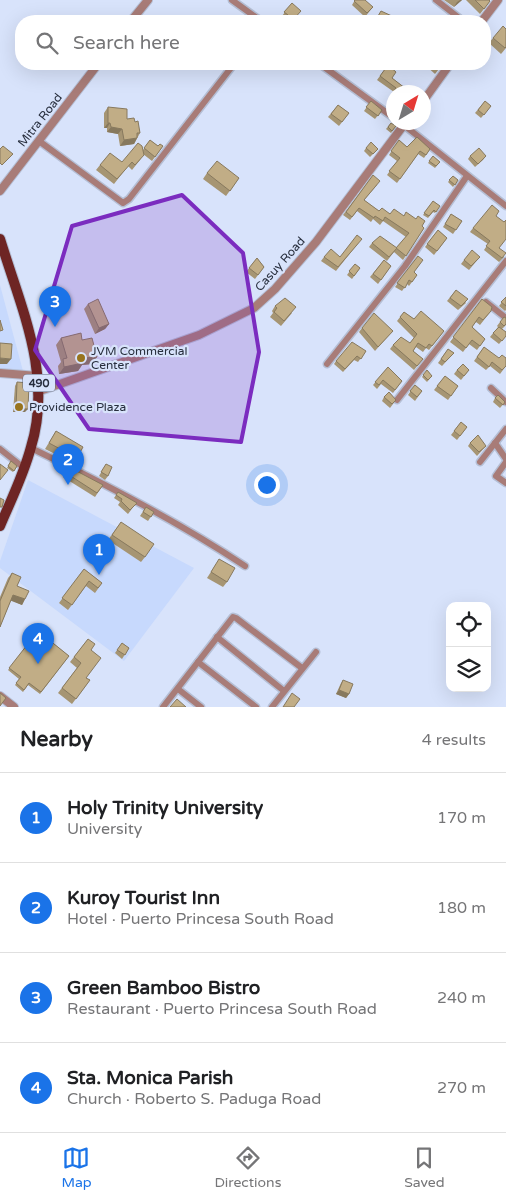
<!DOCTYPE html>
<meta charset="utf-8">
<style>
:root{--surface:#fff;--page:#f6f6f6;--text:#202124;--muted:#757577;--line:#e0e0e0;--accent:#1a73e8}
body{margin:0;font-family:"Varela Round",sans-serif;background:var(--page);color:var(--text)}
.controls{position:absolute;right:15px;bottom:15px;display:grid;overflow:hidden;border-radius:10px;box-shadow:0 5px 20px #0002}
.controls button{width:45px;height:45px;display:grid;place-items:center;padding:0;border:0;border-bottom:1px solid var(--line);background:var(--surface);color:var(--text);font:25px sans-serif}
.compass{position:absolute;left:386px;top:85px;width:45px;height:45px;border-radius:50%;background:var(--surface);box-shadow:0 5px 20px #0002;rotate:38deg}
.you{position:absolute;left:266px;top:484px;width:18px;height:18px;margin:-12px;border:4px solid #fff;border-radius:50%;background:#1a73e8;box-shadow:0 0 0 8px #1a73e833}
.badge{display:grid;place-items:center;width:32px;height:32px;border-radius:50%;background:var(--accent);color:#fff;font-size:16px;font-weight:700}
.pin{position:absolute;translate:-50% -41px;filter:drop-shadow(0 1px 2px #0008)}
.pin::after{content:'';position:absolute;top:26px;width:18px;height:15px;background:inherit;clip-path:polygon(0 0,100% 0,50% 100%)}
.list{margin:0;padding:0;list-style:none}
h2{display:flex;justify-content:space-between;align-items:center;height:65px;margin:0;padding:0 20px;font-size:21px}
h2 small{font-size:16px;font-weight:400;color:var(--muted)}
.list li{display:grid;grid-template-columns:32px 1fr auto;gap:15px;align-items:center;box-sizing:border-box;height:90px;padding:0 20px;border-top:1px solid var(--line)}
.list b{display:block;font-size:19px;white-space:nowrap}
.list p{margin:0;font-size:16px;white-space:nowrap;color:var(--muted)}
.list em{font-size:16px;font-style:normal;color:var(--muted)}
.icon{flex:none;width:28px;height:28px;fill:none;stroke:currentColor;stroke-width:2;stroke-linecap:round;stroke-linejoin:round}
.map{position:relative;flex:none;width:506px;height:707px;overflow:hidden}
.search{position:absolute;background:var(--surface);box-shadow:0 5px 20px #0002;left:15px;right:15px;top:15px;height:55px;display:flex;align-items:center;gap:12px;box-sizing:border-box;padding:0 18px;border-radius:20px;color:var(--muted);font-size:19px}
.sheet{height:425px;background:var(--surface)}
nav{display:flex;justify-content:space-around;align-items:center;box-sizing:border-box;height:70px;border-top:1px solid var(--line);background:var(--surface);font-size:14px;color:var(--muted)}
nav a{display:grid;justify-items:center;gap:2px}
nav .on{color:var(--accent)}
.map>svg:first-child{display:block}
</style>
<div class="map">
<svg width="506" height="707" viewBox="0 0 506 707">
<rect width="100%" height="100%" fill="#d8e3fb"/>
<g fill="#c7d9fd">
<path d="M0,285L23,371L0,369Z"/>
<path d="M28,480L194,568L124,661L0,568V561Z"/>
</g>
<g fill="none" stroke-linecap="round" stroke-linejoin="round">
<defs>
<g id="minor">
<path d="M232,0L261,21"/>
<path d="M436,0L463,21"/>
<path d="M320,64L394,118"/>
<path d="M400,122L506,206"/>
<path d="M39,141L123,203L129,199L234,64"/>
<path d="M486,302L506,318"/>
<path d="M327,364L405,266L467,176"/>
<path d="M491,388L506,402"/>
<path d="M397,400L506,261"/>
<path d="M495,443L506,459"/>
<path d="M31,448C105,484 177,521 245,566"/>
<path d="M0,449L24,468"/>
<path d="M480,462L506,429"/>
<path d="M506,462L496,476L506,483"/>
<path d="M217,637L284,691"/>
<path d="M198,662L256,707"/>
<path d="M178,689L201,707"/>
<path d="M163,707L233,617L236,618L302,668"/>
<path d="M272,707L316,652"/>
</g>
<g id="tertiary">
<path d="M131,21L148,0"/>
<path d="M482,21L498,0"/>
<path d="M424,100L450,64"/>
<path d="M0,191L98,64"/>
<path d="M0,373L38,376"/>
<path d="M40,391L199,335L254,308L275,289L316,242L406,122"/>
<path d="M0,696L14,707"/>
</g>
<path id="primary" d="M0,239C21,308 53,375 31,447C24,474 11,500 0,526"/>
</defs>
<use href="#minor" stroke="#b5bfd5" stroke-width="9"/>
<use href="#tertiary" stroke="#b5bfd5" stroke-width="10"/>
<use href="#primary" stroke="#b5bfd5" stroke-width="12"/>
<use href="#minor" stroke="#a87c78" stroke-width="6"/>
<use href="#tertiary" stroke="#a87c78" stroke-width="8"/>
<use href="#primary" stroke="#6e2524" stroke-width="10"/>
</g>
<g fill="#a69573">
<path d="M355,0L373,7L365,17L352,5Z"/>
<path d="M444,0H462L454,7Z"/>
<path d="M466,0H489L490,1L480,14Z"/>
<path d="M292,3L293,21H283L285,18L282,16Z"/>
<path d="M493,38L506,48L501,54L489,43Z"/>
<path d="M168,64H187L183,69L178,65L175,69Z"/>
<path d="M424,64H443L435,74Z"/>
<path d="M388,65L392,78L410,92H394V99L390,96L394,92L377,80Z"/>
<path d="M371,101L382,110L375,119L364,111Z"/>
<path d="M485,101L491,106L481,118L475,113Z"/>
<path d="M338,105L349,113L339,126L328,117Z"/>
<path d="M108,107L127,119L135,122L140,133L134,144L120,146L118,134L107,132V128H104V113Z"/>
<path d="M391,123L396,126L391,133L386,129Z"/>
<path d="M150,140L158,146H163L152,161L143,154L140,160L132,170L128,166L114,184L96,170L100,165L122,162L143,150Z"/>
<path d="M399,140L407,147L430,149L424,158L418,154L397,183L387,175L397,161L389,155Z"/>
<path d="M366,148L378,149L370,157L364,151Z"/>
<path d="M433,156L440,162L435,168L428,163Z"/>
<path d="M470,156H486L483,160L475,167L468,159Z"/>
<path d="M207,173L239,178L226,196L203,179Z"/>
<path d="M373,175L377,185L364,200L379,211L404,216L424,228L403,260L394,252L387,261L369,247L372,243L396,248L406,237L383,221L380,225L373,219L371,222L357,211L350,220L343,215Z"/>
<path d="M453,176L458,180L453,187L448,182Z"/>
<path d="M433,201L440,206L435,213L433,212L428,218L423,215Z"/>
<path d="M451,214L462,221L453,234L443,227Z"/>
<path d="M496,216L499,248L504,257L499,262L484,250L488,244L470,232L473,228Z"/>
<path d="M438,230L447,238L434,255L425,247Z"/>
<path d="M359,242L336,271L321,261L324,257H340Z"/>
<path d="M418,256L414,272L417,275L409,286L407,284L402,291L395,287Z"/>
<path d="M480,257L469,270L461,264L464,260Z"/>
<path d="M257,258L264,267L255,279L246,272Z"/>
<path d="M384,260L391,266L378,284L370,277Z"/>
<path d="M355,264L360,268L352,279L347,275Z"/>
<path d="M456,290L466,303L458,310L447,301Z"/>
<path d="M506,297V310L505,311L499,306Z"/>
<path d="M482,299L491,311L480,325L476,322L472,327L485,339L477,350L469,344L463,352L450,342Z"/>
<path d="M88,304L109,324L105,329L95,334L84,309Z"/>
<path d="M275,306L292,313L281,326L270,317L273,313L272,311Z"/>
<path d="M404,312L414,319L444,331L429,350L426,348L423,352L416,347L413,351L423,359L414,370L390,349L393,345L410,343L414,338L397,321Z"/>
<path d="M506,318V325L502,329L506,336L499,344L490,337L498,327L497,326L500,322Z"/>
<path d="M362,328L390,334L375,351L359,332Z"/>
<path d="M61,338L82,340L97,357L92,364L82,365L78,371L59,374L58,366L61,362L56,345Z"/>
<path d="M484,347L506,366L500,374L490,366L486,370L474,361Z"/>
<path d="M448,349L454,353L442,366L438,363Z"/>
<path d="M366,351L358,362L354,360L343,372L334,364L336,361Z"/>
<path d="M388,367L402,381L393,393L381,384L377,389L373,385Z"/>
<path d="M427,370L432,376L427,382L422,377Z"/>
<path d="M457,370H469L461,380L454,374Z"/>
<path d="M445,376L458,386L448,400L434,390Z"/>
<path d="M17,382L25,412H13L15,386Z"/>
<path d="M415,385L422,391L415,401L408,395Z"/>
<path d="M384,397L396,400L390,408L382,401Z"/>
<path d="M495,398L505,402L500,408L493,402Z"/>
<path d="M461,422L467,427L457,440L451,435Z"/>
<path d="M56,431L77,458L73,463L45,449Z"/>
<path d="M470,443L486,446L477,456L468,446Z"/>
<path d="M11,461L17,466L13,472L7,468Z"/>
<path d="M106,464L108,476L105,480L99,476Z"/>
<path d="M69,467L103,485L95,497L63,477Z"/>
<path d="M118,492L134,506L128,514L118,505L120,502L114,498Z"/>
<path d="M146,507L154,512L148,521L140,516Z"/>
<path d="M121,522L145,557L141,562L108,540Z"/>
<path d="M216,564L227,582L223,587L207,578Z"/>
<path d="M84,569L102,583L95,593L86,586L68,610L59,603Z"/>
<path d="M12,573L17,586L25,599L22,605L11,600L0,627V597L8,578Z"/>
<path d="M38,631L69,656L40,694L28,685L23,692L15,685L19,679L8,670Z"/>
<path d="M88,639L91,650L86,678L90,680L72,704L58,693L77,668L70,662Z"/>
<path d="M122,643L129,648L122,659L115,653Z"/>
<path d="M343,680L349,694L346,698L336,694L341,683Z"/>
</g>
<g fill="#87795e">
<path d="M460,0H462L454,7L457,2Z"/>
<path d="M108,123H110L107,128H104Z"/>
<path d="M111,127L122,129L118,134L107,132Z"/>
<path d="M137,138L134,144L120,146L124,140Z"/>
<path d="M109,324L105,329L95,334L99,328Z"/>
<path d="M97,357L92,364L82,365L78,371L59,374L64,367L83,358Z"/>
<path d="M0,358L11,359L7,364H0Z"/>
<path d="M16,408L28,409L25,412H13Z"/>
<path d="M13,595L25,599L22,605L9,600Z"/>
<path d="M339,690L349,694L346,698L336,694Z"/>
</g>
<g fill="#c1ad86" stroke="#87795e">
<path d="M355,0H365L373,7L367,13L354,1Z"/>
<path d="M475,0H489L490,1L484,9Z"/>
<path d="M292,3L301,11L292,21L286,17L288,15L284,12Z"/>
<path d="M381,11L394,17L391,21H375Z"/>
<path d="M503,26L506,29V47L505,48L493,38Z"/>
<path d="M432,64H443L438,70Z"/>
<path d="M388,65L396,72L392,78L410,92L393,93L396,88L380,76Z"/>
<path d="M371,101L382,110L378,116L366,107Z"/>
<path d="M485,101L491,106L484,115L478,110Z"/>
<path d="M338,105L349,113L342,122L331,114Z"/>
<path d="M108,107L127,109V119L134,118L135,122L138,121L140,133H137V138L124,140L122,129L111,127L110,123H108Z"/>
<path d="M391,123L396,126L392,131L388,127Z"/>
<path d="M417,137L430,149L426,155L420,151L400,179L389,171L400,158L391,151L399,140L407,147Z"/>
<path d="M150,140L158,146L160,144L163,146L155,157L144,148Z"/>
<path d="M371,142L378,149L373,154L366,148Z"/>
<path d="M138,143L142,146L144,155L135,165L132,162L117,179L100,165L110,153L122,162Z"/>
<path d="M3,146L13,154L2,165L0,163V149Z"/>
<path d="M479,148L486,156L478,164L470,156Z"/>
<path d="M433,156L440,162L436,166L429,161Z"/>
<path d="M217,161L239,178L230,191L207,173Z"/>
<path d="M373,175L380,181L364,200L379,211L382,208L390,214L394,209L404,216L406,212L416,219L418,216L425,221L422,226L424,228L406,256L396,248L409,233L385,217L383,221L375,216L374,218L359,208L352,217L346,212Z"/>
<path d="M453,176L458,180L455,185L449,180Z"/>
<path d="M433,201L440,206L436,212L434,210L429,216L424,213Z"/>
<path d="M492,205L499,211L496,216L504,222L506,220V239L499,248L506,253L502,258L486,246L490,241L473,228Z"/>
<path d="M451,214L462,221L456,230L445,224Z"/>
<path d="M438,230L447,238L437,251L427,244Z"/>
<path d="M357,235L362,239L338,267L324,257L331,249L340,257Z"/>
<path d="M380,236L397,248L389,257L372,243Z"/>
<path d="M472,250L480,257L471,266L464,260Z"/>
<path d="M418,256L423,260L414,272L417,275L412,282L409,280L405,288L397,283Z"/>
<path d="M257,258L264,267L258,275L249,268Z"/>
<path d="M384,260L391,266L381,280L373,274Z"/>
<path d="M355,264L360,268L354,276L349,271Z"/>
<path d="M456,290L468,299L461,306L450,298Z"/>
<path d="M506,297V306L501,302Z"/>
<path d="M285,298L296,307L284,321L274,312L277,308L275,306Z"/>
<path d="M98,299L109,324L99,328L88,304Z"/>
<path d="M482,299L492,307L491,311L483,320L479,317L472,327L485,339L480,346L472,340L466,348L453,337Z"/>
<path d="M421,311L444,331L432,346L429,344L426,348L418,343L413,351L423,359L417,366L393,345L401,337L410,343L417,334L400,317L404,312L414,319Z"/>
<path d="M374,313L393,331L378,347L362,328Z"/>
<path d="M504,317L506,318V324L504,326L500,322Z"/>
<path d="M0,320L3,330L0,331Z"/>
<path d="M499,327L506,332V336L502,341L493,333Z"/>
<path d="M81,333L82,340L92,338L97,357L83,358V363L64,367L63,359L67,358L61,338Z"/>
<path d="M352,342L366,351L361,359L357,356L345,369L336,361Z"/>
<path d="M0,343L12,344L11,359L0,358Z"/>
<path d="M484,347L499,358L502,355L506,358V366L502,370L492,362L489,367L477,357Z"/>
<path d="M448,349L454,353L445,362L441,359Z"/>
<path d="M463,364L469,370L464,376L457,370Z"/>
<path d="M388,367L402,381L395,390L383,380L379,385L375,382Z"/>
<path d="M427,370L432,376L428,380L423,375Z"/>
<path d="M445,376L458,386L451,396L437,386Z"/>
<path d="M17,382L29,383L28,409L16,408Z"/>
<path d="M415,385L422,391L417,397L410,391Z"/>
<path d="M389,392L396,400L392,404L384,397Z"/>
<path d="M498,395L505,402L503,405L495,398Z"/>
<path d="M461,422L467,427L460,436L454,431Z"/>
<path d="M56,431L83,447L77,458L49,443Z"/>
<path d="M478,435L486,446L479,452L470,443Z"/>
<path d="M11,461L17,466L14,471L8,466Z"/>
<path d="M0,464L8,470L0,480Z"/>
<path d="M106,464L112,467L108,476L101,472Z"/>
<path d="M69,467L103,485L97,493L66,473Z"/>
<path d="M118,492L137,503L130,510L121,501L122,499L116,495Z"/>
<path d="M0,498L4,500L2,507H0Z"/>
<path d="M146,507L154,512L151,517L143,512Z"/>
<path d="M121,522L154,544L145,557L112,535Z"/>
<path d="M219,559L235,568L227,582L211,572Z"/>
<path d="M84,569L102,583L98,588L89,581L72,605L62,598Z"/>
<path d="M12,573L21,577L17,586L29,591L25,599L13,595L0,627V601Z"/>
<path d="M38,631L69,656L41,692L29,683L24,690L16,683L21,677L9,668Z"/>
<path d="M88,639L95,644L91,650L101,658L86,678L90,680L76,699L62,688L81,663L74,657Z"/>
<path d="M122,643L129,648L125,655L117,650Z"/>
<path d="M343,680L353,684L349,694L339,690Z"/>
<path d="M0,693L6,698L0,706Z"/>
<path d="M292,693L300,699L294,707H283Z"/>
<path d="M177,699L186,707H170Z"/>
</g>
<path fill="#7b2cbf" fill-opacity="0.2" stroke="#7b2cbf" stroke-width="4" stroke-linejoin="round" d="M182,195L243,253L259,352L241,442L89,429L35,350L72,226Z"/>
<g fill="#98741e" stroke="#d8e3fb" stroke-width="2">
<circle cx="81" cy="358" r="5"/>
<circle cx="19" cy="407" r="5"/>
</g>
<g text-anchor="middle" stroke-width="4.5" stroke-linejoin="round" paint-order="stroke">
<rect fill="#d8e3fb" stroke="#5c6476" stroke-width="1" x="23" y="374.5" width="32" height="17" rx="4"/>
<g font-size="11" font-weight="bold" fill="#272e3d">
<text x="39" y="387">490</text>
</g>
<g font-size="12" fill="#272e3d" stroke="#d8e3fb">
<text transform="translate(40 120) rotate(-52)" y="4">Mitra Road</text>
<text transform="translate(280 264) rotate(-48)" y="4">Casuy Road</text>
</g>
<g font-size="12" fill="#272e3d" stroke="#d8e3fb" text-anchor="start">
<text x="91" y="355">JVM Commercial<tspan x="91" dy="14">Center</tspan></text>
<text x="29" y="411">Providence Plaza</text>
</g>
</g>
</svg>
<div class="controls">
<button><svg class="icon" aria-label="locate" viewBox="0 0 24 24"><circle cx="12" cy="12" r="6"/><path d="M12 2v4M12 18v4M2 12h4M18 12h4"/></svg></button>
<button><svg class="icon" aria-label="layers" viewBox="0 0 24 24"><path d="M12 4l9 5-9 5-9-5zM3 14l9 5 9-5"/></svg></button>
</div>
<svg class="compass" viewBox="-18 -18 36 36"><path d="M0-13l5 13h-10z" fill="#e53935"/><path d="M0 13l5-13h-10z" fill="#757577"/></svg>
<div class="you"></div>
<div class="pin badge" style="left:99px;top:575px">1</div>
<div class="pin badge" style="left:68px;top:485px">2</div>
<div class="pin badge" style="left:55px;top:327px">3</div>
<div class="pin badge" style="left:38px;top:664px">4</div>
<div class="search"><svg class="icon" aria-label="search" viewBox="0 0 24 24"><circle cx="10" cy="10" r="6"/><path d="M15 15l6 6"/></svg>Search here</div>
</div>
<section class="sheet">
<h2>Nearby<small>4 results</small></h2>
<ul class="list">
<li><span class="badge">1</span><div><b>Holy Trinity University</b><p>University</p></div><em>170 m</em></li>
<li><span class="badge">2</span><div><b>Kuroy Tourist Inn</b><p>Hotel · Puerto Princesa South Road</p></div><em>180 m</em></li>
<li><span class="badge">3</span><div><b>Green Bamboo Bistro</b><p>Restaurant · Puerto Princesa South Road</p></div><em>240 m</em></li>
<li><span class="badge">4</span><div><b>Sta. Monica Parish</b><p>Church · Roberto S. Paduga Road</p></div><em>270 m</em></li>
</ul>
</section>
<nav>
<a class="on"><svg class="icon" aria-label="map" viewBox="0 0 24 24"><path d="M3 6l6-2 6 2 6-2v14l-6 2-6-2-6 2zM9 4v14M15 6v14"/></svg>Map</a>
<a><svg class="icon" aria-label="directions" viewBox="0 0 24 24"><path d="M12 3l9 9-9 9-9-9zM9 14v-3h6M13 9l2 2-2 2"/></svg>Directions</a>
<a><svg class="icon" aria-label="saved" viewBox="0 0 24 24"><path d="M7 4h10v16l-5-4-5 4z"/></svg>Saved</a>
</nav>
